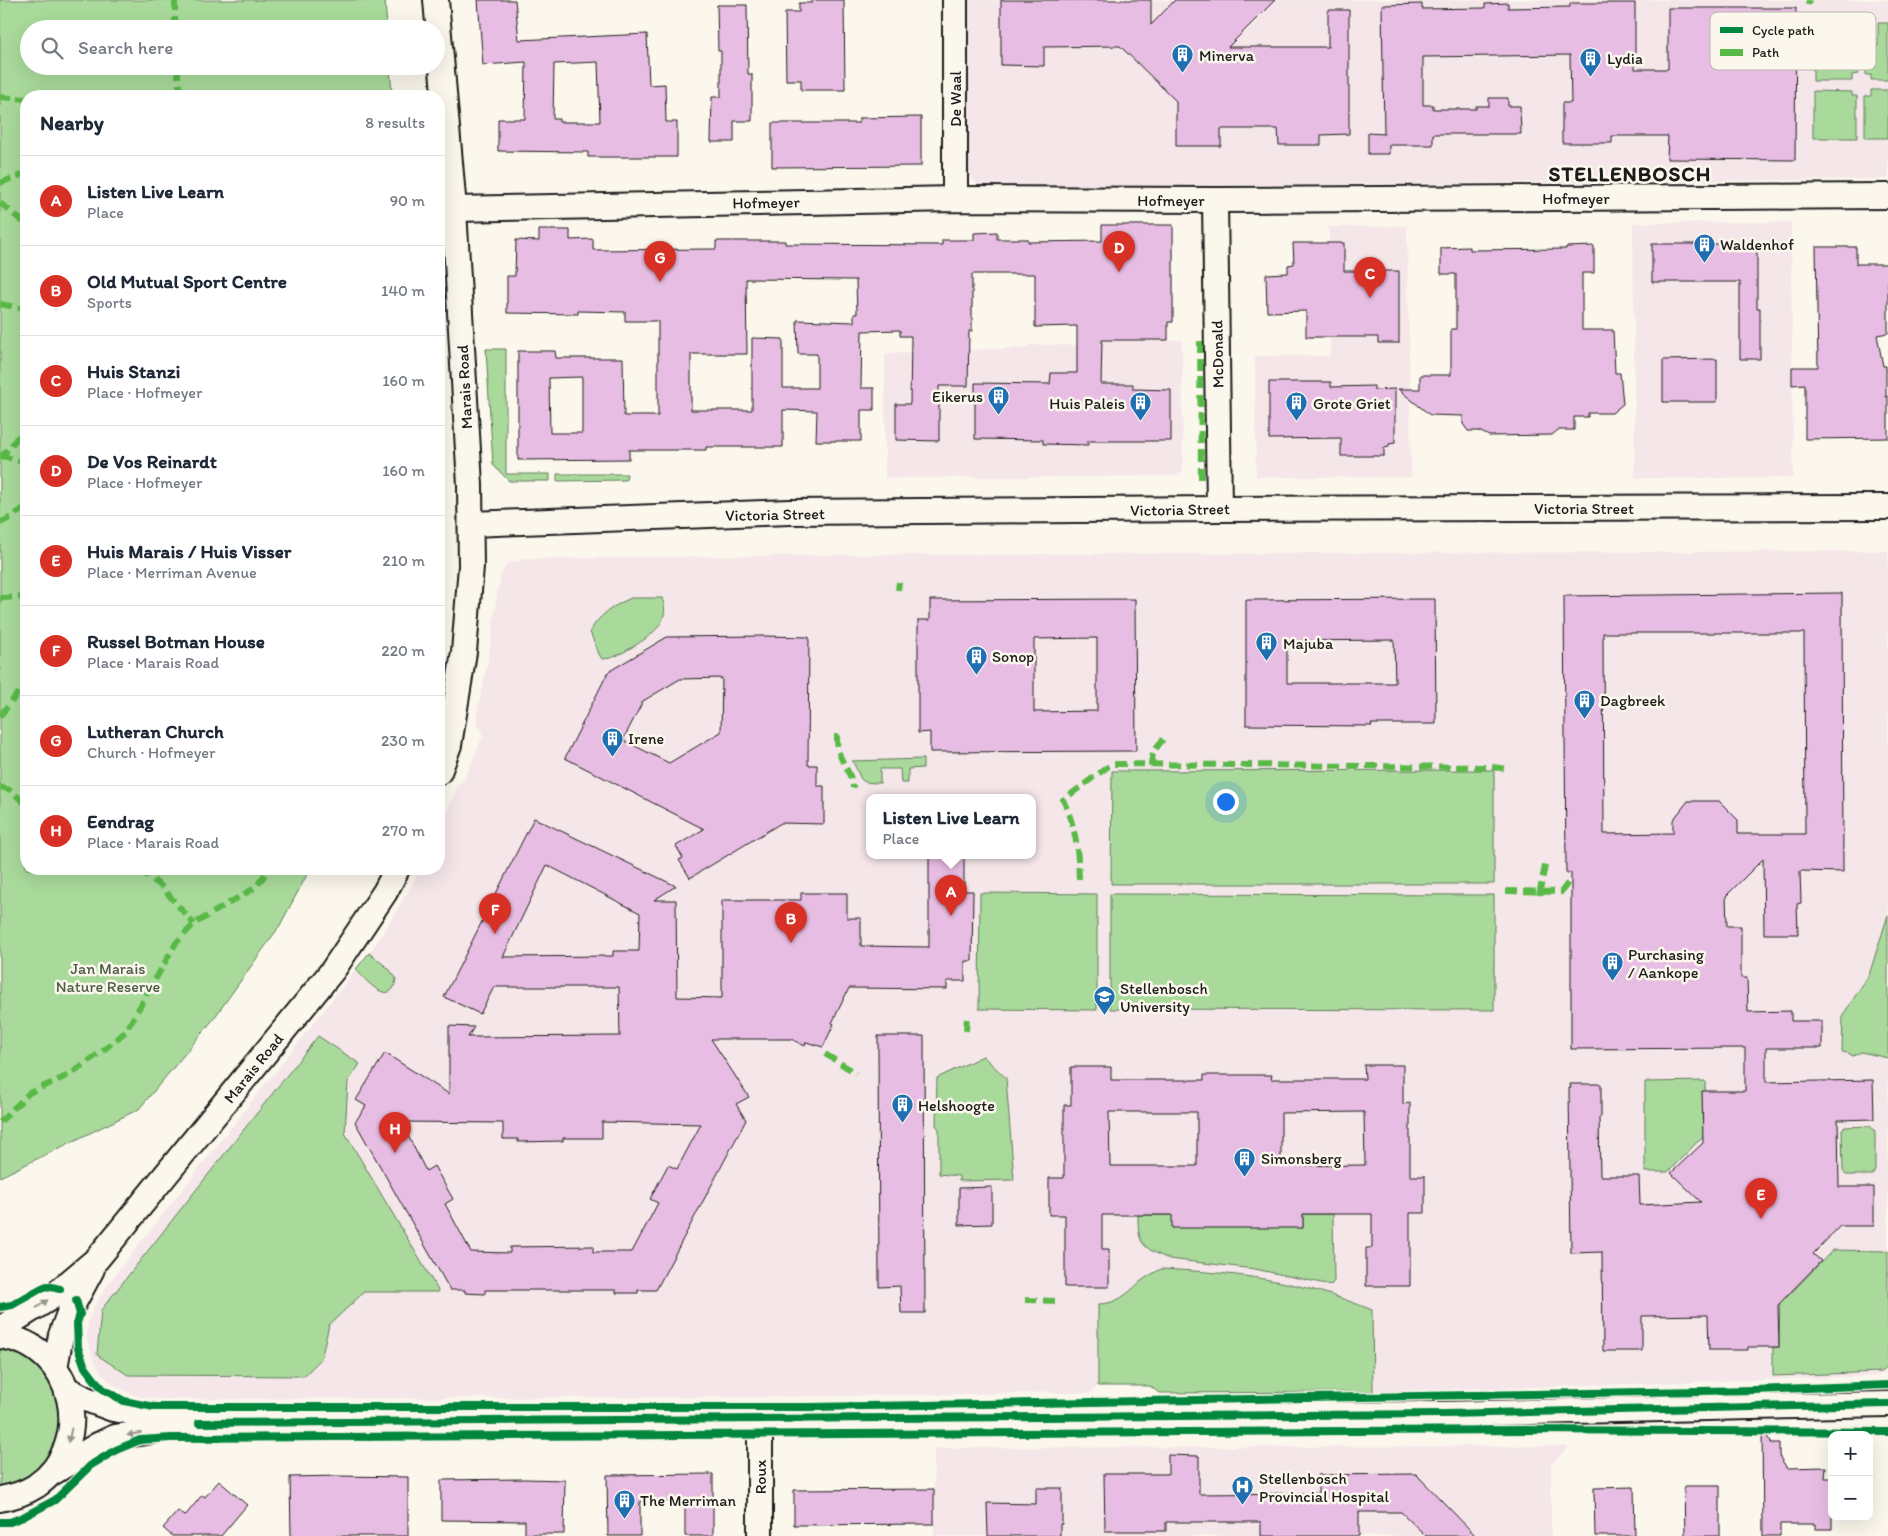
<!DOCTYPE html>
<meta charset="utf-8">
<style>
:root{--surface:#fff;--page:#f6f6f7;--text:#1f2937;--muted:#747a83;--line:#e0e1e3;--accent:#d93025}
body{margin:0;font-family:Itim,sans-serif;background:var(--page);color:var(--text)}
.controls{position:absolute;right:15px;bottom:15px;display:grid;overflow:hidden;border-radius:10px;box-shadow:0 5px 20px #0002}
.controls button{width:45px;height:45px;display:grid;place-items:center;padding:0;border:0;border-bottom:1px solid var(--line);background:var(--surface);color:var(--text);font:25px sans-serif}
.you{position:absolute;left:1225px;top:801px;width:18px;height:18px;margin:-12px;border:4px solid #fff;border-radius:50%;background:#1a73e8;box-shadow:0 0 0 8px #1a73e833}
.badge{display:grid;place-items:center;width:32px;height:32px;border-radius:50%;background:var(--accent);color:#fff;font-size:16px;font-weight:700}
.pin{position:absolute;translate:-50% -41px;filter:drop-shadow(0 1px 2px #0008)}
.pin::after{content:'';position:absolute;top:26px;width:18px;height:15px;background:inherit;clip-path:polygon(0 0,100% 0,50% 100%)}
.popup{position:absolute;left:866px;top:794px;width:170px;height:65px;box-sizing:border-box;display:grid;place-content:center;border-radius:10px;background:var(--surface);filter:drop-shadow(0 1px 4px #0005);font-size:16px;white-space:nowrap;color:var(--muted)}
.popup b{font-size:19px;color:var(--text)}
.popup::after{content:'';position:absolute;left:50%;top:100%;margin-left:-10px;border:10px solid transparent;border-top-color:var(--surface)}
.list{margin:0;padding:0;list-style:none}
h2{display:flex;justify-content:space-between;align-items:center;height:65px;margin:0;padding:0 20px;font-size:21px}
h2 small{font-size:16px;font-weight:400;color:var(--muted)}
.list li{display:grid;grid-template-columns:32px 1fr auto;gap:15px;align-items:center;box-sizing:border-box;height:90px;padding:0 20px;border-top:1px solid var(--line)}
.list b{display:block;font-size:19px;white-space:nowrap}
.list p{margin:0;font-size:16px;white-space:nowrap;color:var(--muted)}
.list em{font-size:16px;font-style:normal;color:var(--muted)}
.icon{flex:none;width:28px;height:28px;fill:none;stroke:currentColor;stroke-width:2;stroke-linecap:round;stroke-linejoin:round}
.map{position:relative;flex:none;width:1888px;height:1536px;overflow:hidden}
.search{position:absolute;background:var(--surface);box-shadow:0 5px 20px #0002;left:20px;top:20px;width:425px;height:55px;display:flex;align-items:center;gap:12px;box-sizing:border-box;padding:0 18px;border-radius:28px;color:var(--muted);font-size:19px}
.panel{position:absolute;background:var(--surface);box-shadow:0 5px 20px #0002;left:20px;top:90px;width:425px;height:785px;border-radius:20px}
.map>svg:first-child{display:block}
</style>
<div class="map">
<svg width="1888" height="1536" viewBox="0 0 1888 1536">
<rect width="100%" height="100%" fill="#fbf7ec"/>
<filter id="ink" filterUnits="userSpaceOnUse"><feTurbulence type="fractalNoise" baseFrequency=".02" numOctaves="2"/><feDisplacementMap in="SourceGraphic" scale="10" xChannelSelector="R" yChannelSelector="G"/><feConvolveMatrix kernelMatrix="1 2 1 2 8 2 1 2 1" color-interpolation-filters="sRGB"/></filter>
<g filter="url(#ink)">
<g fill="#f5e6e9" fill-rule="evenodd">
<path d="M967,0H1888V179L986,188L978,185L973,180L968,173L967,162Z"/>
<path d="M1791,222L1793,478H1635L1633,223Z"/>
<path d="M1407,226L1411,477H1256L1255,356H1330L1329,227Z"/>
<path d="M1102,340H1182L1183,471L1175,476L885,478V353L1028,348V345H1102Z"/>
<path d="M1888,551V1372L1878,1376L1373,1392L1159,1393L1150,1386H1098L1089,1393H1051L1045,1390L1041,1393L756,1397L158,1399L136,1396L115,1386L102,1374L92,1357L87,1337L88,1322L94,1307L108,1284L379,940L421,869H439V832L458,785L465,778L483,736L477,723V714L488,661L498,589L502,573L507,564L527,559L824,555ZM870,797H1032V855H870Z"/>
<path d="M1569,1446L1551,1465V1536H934V1448Z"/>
</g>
<g fill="#a9da9b" stroke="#627b5c">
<path d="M0,0H385L387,29H29V66H390L392,96H26V869H310L279,927L212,1021L139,1109L0,1177Z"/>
<path d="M1878,23H1888V80H1871V75H1866V46H1878Z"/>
<path d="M1813,30H1845V46L1858,47V74L1852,75V81H1813Z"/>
<path d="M1871,90H1888V138H1865V96H1871Z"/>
<path d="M1813,91L1852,92V96H1857V138H1813Z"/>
<path d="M486,349H506V474H550V481H509L493,465Z"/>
<path d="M557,474H627L626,480L557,481Z"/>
<path d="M631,598H662C672,621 651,636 634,646C624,652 614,659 602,659L599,654L590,632C598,615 615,605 631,598Z"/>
<path d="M923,759V768L908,769V783H901L900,769H880V783C854,783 864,779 852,761Z"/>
<path d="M1494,770V884H1111L1112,771Z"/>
<path d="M980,893L1097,894V1010L979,1009Z"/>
<path d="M1110,894L1494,895V1010L1110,1009Z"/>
<path d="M1888,915V1058L1861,1052L1853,1056L1848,1053L1842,1052L1843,1015L1869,975Z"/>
<path d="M369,953L389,969L396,978C393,1010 365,981 356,969Z"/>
<path d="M318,1036L360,1064L348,1082L345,1133L439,1292H364L329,1325L321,1359L304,1376L128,1375L97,1355L101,1310Z"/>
<path d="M983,1056L1006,1078L1014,1180L959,1181V1176L939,1174V1129L936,1125L937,1078Z"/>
<path d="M1705,1081L1706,1133L1668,1172H1645V1082Z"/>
<path d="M1870,1126L1875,1132V1170L1873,1175H1846L1843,1171L1842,1129L1845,1127Z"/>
<path d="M1303,1214H1333L1334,1281L1331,1285L1255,1269L1169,1259C1141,1247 1138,1244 1138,1215H1172L1303,1228Z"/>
<path d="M1833,1250L1888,1251V1367L1880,1372L1773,1376V1347H1779L1780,1293L1786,1298Z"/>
<path d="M1161,1269C1238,1273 1300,1280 1372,1310L1373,1392L1159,1393L1150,1386H1098V1304C1117,1304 1127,1294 1140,1282C1146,1277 1154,1273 1161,1269Z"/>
<path d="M0,1346C14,1350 27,1355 38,1365C68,1392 66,1446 35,1471C25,1480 13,1484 0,1487Z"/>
</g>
<g fill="#e8bde3" stroke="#1c1c1c" fill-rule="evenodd">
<path d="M478,0H515L519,40L647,34L649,85L665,84L666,122H677V157H588V152L498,151V119H525L526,62L483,65ZM598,62L600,122H559V119H553L554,64Z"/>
<path d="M812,0H844L845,90H801V80H786L785,12H799V3H812Z"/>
<path d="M1001,0H1151V25L1175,0H1275L1228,47H1328V10H1349V134L1321,135V145H1279L1278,129H1221V146H1176V101L1120,46L1044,47V66L1001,65Z"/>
<path d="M1508,3V8L1570,7V3H1635V69H1668V8H1796L1795,160L1667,159L1668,136H1612V143H1562V103H1571L1570,55L1423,57V105H1433V109H1476V106H1489V98H1508V106H1520L1521,134H1433V145H1389V154H1368V133L1384,134L1382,5L1422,4V9L1485,8V4Z"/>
<path d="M717,5H747L748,74H752V121H734V142H711L712,97H721V51H718Z"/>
<path d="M921,117V166L772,167V123H859V118Z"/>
<path d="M1102,225H1173V322H1168V340H1102L1101,384H1133V389L1171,390V441H1088V445L1043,444V440L975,439V383L1050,384L1051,373H1077V326L1035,327V274H972V331H969L968,386H939V441L896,440V404H910L911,336H900V330L862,331L861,388H874V410H861V441H816L817,411L783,410V447H706V450H629V459L518,460V351H555L556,358H623L624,416H658V321H625V312L578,311V314L507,313V276H515L516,240L539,241V230H570V240L593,239V250L716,249V241H785V244L942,245V240H974V233L997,232V239H1028V242L1102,241ZM746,279L856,280L857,314H854V322L797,320L798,354H817V388H783V339L752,338V410H691V354H747ZM582,377V433H550L549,378Z"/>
<path d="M1293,243H1344V271H1399V343H1378V337H1306V311L1267,312L1266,274L1288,273V265L1294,264Z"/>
<path d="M1652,244H1757V308H1760V359H1740V282H1652Z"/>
<path d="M1594,246V273H1582V330H1613L1615,373H1620L1623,404L1612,413H1588V417H1574V430H1558L1552,435L1489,436L1479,431H1468L1463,424V416L1430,415L1398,389H1420V375H1451V329H1456V274H1441V248L1470,247V250L1566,249V247Z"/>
<path d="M1816,247H1856V264H1888V333L1877,335L1883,366H1886V397L1888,396V438L1805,439V384L1792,385V367H1818Z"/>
<path d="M1717,359V402H1663V360Z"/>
<path d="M1269,382H1331V387L1374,386V390L1395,389V443L1389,444V447L1384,448V456H1341V438L1269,439Z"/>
<path d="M1842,593L1843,872L1800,871L1801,903L1797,904L1798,934H1764L1763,859L1726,896L1727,926H1741V978H1747L1748,1012L1791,1011V1021H1822V1048H1766V1082L1873,1080L1874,1119L1838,1120L1839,1187H1874V1226H1840L1813,1254L1821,1261L1778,1305L1779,1347H1748V1350H1709L1708,1315L1642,1316V1351H1603L1602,1252L1571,1253L1569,1088H1571L1570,1084H1601V1117H1599L1600,1176H1639L1640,1205L1701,1202L1671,1173L1703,1143L1702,1091H1745V1048L1571,1049V873H1566L1564,596ZM1603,633H1804L1805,834H1738V820L1719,801H1688L1673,820V833L1604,834Z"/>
<path d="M1135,599L1136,751L930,752V732L918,733V620H930V600ZM1097,638V711L1034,712V639Z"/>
<path d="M1435,599L1436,724H1371L1372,726L1246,725V600ZM1394,640L1395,683H1287V641Z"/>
<path d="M765,636L809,637L808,765H817V786H824V824L781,823L690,878L679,860L683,858L676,846L704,829L565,758L608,672L667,637ZM722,678L721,732L669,763L623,740L643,701L680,679Z"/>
<path d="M534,818L676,886L654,900H676L677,997L722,998V900H801V893H847V918H861V946L929,947V855H964V889L965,891H973L972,961H965V981H947V989L849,988L832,1023L834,1024L823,1047L806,1042L805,1046L791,1039H711L749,1097L736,1104L746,1120L656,1290H638V1293H616V1290H485V1294L465,1293V1290H450L355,1122L366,1106L356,1100L385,1053L449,1094V1026L474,1027L468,1037L620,1036L619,987H494L480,1014L444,997ZM547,865L640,913L639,951H613V956L503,957ZM401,1122L503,1123V1139H518V1142L563,1141V1138H602V1122L701,1124L677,1169L668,1165L650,1199L658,1203L632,1252H593V1246L510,1247V1253L471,1252L445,1204L453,1199L434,1166L426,1171Z"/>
<path d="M878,1036H924L925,1313H901L900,1286L879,1287Z"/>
<path d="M1364,1065H1403V1104L1410,1103V1176H1425V1213H1410V1286H1366V1248H1372V1214H1303V1228H1172V1215H1102V1249H1109V1287H1065V1215H1049V1178H1064V1105H1071V1067H1111V1080H1204V1075H1272L1271,1079H1365ZM1109,1112H1197V1166H1110ZM1364,1112L1365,1165L1281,1166V1113Z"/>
<path d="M992,1187V1224L959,1225V1188Z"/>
<path d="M1762,1429L1772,1444H1779V1456L1787,1468L1826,1467L1825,1478H1832V1529H1815V1524H1780V1536H1763Z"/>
<path d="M1168,1455L1199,1456V1494L1318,1493V1475L1416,1474L1476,1536H1426L1401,1512H1359V1536H1261V1522H1166V1531H1105L1104,1474H1168Z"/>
<path d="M713,1474V1536H685V1502H640V1536H608L607,1475Z"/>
<path d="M338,1476L408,1477V1536H291L290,1477Z"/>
<path d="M525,1479L565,1480L564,1534H525V1521L441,1520V1480Z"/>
<path d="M219,1481L247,1505L221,1536H172L163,1528L178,1511L185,1516L202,1495L205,1497Z"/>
<path d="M1684,1486H1720V1536H1685Z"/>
<path d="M1634,1487L1635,1536H1595L1594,1488Z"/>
<path d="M1036,1488H1062V1524H1060V1536H988L987,1503L1036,1504Z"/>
<path d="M934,1489V1524L794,1525V1490Z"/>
</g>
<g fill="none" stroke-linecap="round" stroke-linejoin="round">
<defs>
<g id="minor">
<path d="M436,0L454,209L470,485L471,566L464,652L449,745L439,772"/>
<path d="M955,0V199"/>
<path d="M1215,200L1219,509"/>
<path d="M454,209L955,199L1215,200L1888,196"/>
<path d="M471,524L790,512L1219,509L1888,507"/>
<path d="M0,1329L53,1296L97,1259L333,970L385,892L397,869"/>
<path d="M0,1336C75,1345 97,1444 36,1486C25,1493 12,1497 0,1499"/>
<path d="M55,1368L61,1335L71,1308L92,1269"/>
<path d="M67,1389L86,1399L113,1409L199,1423H212L1445,1414L1888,1404"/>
<path d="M52,1473L98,1445L115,1437L183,1426"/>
<path d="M760,1536V1418"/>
</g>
</defs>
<use href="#minor" stroke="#1c1c1c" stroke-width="28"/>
<use href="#minor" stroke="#fbf7ec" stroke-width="24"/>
<g stroke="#58b947" stroke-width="6" stroke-dasharray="12 6" stroke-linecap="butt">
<path d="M1808,5L1809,0"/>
<path d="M175,29V0"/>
<path d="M177,66L180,96"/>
<path d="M0,97L26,99"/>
<path d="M0,183L26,173"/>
<path d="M0,203L26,224"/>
<path d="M0,304L26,309"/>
<path d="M1200,341L1201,482"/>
<path d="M0,455L26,463"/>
<path d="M0,459L26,427"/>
<path d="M0,523L8,519L26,507"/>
<path d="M898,590L899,582"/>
<path d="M0,598L26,597"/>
<path d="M0,716L26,683"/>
<path d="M837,734C837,742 837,750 841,758C846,769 852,776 853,788"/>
<path d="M1151,766C1151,752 1159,744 1167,735"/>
<path d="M0,787L10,790L26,804"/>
<path d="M139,869L161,886L194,924"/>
<path d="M1079,879C1078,851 1076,826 1063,800L1106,768L1113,764L1492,767L1507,769"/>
<path d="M1506,891L1561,892L1571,879"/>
<path d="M1539,895L1546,861"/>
<path d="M966,1031L967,1016"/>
<path d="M825,1054L856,1073"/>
<path d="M0,1122L29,1093L71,1074L105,1049L126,1031L176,943L194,924L256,887L269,869"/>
<path d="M1025,1300L1057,1301"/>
</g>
<defs>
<g id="cycleway">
<path d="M76,1300L80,1314L77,1323L78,1348L85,1367L94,1379L103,1389L124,1401L154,1407H810L1755,1390L1888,1385"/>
<path d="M0,1307L12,1305L42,1288L47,1286L60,1289"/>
<path d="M199,1423L1445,1414L1888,1404"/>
<path d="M0,1522H10L23,1517L55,1500L91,1465L116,1450L140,1440L171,1438L1525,1430L1888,1432"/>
</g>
</defs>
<use href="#cycleway" stroke="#fbf7ec" stroke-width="11"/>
<use href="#cycleway" stroke="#00873e" stroke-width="8"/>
</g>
<defs><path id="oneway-solid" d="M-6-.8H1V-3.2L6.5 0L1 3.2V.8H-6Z" transform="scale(1.25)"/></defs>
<g fill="#97948e">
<use href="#oneway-solid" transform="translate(42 1304) rotate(-35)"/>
<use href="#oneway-solid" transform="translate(134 1434) rotate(170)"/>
<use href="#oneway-solid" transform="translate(70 1435) rotate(102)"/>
</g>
</g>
<defs>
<symbol id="building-pin" viewBox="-11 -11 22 30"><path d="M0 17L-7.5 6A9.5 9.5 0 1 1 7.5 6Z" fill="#1f6fb2" stroke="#fbf7ec"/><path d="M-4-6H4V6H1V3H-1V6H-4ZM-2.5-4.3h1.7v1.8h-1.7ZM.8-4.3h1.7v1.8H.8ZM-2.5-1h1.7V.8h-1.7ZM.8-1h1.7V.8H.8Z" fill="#fff"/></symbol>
<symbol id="university-pin" viewBox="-11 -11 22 30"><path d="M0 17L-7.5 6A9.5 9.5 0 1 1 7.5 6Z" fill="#1f6fb2" stroke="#fbf7ec"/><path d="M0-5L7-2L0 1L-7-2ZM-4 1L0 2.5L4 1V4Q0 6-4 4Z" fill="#fff"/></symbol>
<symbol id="hospital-pin" viewBox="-11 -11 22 30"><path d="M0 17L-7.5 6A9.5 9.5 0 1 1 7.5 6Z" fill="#1f6fb2" stroke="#fbf7ec"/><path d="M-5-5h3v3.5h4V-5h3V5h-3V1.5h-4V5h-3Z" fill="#fff"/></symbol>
</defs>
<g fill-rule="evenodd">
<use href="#building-pin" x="1170" y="42" width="25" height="34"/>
<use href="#building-pin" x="1578" y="46" width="25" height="34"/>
<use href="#building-pin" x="1692" y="232" width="25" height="34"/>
<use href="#building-pin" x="986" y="384" width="25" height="34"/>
<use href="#building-pin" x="1128" y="390" width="25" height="34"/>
<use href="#building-pin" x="1284" y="390" width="25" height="34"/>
<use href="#building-pin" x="1254" y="630" width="25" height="34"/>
<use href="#building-pin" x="964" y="644" width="25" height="34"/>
<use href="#building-pin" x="1572" y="688" width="25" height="34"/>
<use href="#building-pin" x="600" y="726" width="25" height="34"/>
<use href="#building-pin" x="1600" y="950" width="25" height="34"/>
<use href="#university-pin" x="1092" y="984" width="25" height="34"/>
<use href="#building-pin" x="890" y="1092" width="25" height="34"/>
<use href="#building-pin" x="1232" y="1146" width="25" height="34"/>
<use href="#hospital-pin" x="1230" y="1474" width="25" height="34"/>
<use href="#building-pin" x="612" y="1488" width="25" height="34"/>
</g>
<g text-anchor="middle" stroke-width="5" stroke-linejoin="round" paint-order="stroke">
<g font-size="16" fill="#1c1c1c" stroke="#fbf7ec" text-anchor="start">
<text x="1199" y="61">Minerva</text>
<text x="1607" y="64">Lydia</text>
<text x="1720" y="250">Waldenhof</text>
<text x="983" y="402" text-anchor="end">Eikerus</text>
<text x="1125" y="409" text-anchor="end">Huis Paleis</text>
<text x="1313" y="409">Grote Griet</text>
<text x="1283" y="649">Majuba</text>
<text x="992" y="662">Sonop</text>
<text x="1600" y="706">Dagbreek</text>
<text x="628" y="744">Irene</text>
<text x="1628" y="960">Purchasing<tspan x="1628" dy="18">/ Aankope</tspan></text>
<text x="1120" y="994">Stellenbosch<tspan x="1120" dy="18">University</tspan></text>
<text x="918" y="1111">Helshoogte</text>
<text x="1261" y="1164">Simonsberg</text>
<text x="1259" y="1484">Stellenbosch<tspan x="1259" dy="18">Provincial Hospital</tspan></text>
<text x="640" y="1506">The Merriman</text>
</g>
<g font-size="16" fill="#1c1c1c" stroke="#fbf7ec">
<text transform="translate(955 99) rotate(-90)" y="6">De Waal</text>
<text x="1576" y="204">Hofmeyer</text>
<text x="1171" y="206">Hofmeyer</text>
<text transform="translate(766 202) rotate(-1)" y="6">Hofmeyer</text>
<text transform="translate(1217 354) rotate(-91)" y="6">McDonald</text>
<text transform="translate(464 387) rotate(-93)" y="6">Marais Road</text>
<text x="1584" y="514">Victoria Street</text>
<text transform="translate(1180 509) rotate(-1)" y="6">Victoria Street</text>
<text transform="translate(775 514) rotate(-1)" y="6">Victoria Street</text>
<text transform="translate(253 1068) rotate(-51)" y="6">Marais Road</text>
<text transform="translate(760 1477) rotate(-90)" y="6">Roux</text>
</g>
<g font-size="16" fill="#4d5e48" stroke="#fbf7ec">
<text x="108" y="974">Jan Marais<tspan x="108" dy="18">Nature Reserve</tspan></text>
</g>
<g font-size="21" font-weight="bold" letter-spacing="1" fill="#1c1c1c" stroke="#fbf7ec">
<text x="1630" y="181">STELLENBOSCH</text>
</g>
</g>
<rect x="1710" y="12" width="166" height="58" rx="8" fill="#fbf7ec" stroke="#b8b5ae" stroke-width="1"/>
<rect x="1720" y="27" width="23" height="6" fill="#00873e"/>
<rect x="1720" y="49" width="23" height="7" fill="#58b947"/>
<g font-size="14" fill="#1c1c1c">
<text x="1752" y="35">Cycle path</text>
<text x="1752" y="57">Path</text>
</g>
</svg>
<div class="controls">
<button>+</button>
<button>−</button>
</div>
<div class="you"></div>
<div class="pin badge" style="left:951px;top:916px">A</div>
<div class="popup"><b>Listen Live Learn</b>Place</div>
<div class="pin badge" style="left:791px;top:943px">B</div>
<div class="pin badge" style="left:1370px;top:298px">C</div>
<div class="pin badge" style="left:1119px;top:272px">D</div>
<div class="pin badge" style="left:1761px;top:1219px">E</div>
<div class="pin badge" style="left:495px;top:934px">F</div>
<div class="pin badge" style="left:660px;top:282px">G</div>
<div class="pin badge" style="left:395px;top:1153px">H</div>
<div class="search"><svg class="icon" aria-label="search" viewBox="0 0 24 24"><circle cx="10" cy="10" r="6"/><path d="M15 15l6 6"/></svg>Search here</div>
<section class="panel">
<h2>Nearby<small>8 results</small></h2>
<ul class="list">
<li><span class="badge">A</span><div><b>Listen Live Learn</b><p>Place</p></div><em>90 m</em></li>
<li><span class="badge">B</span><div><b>Old Mutual Sport Centre</b><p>Sports</p></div><em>140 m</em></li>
<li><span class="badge">C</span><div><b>Huis Stanzi</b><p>Place · Hofmeyer</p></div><em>160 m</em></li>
<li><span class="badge">D</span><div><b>De Vos Reinardt</b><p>Place · Hofmeyer</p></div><em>160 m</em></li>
<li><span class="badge">E</span><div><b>Huis Marais / Huis Visser</b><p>Place · Merriman Avenue</p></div><em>210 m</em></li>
<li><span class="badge">F</span><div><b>Russel Botman House</b><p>Place · Marais Road</p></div><em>220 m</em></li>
<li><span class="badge">G</span><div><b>Lutheran Church</b><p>Church · Hofmeyer</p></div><em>230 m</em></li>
<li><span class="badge">H</span><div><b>Eendrag</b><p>Place · Marais Road</p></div><em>270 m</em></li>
</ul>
</section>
</div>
